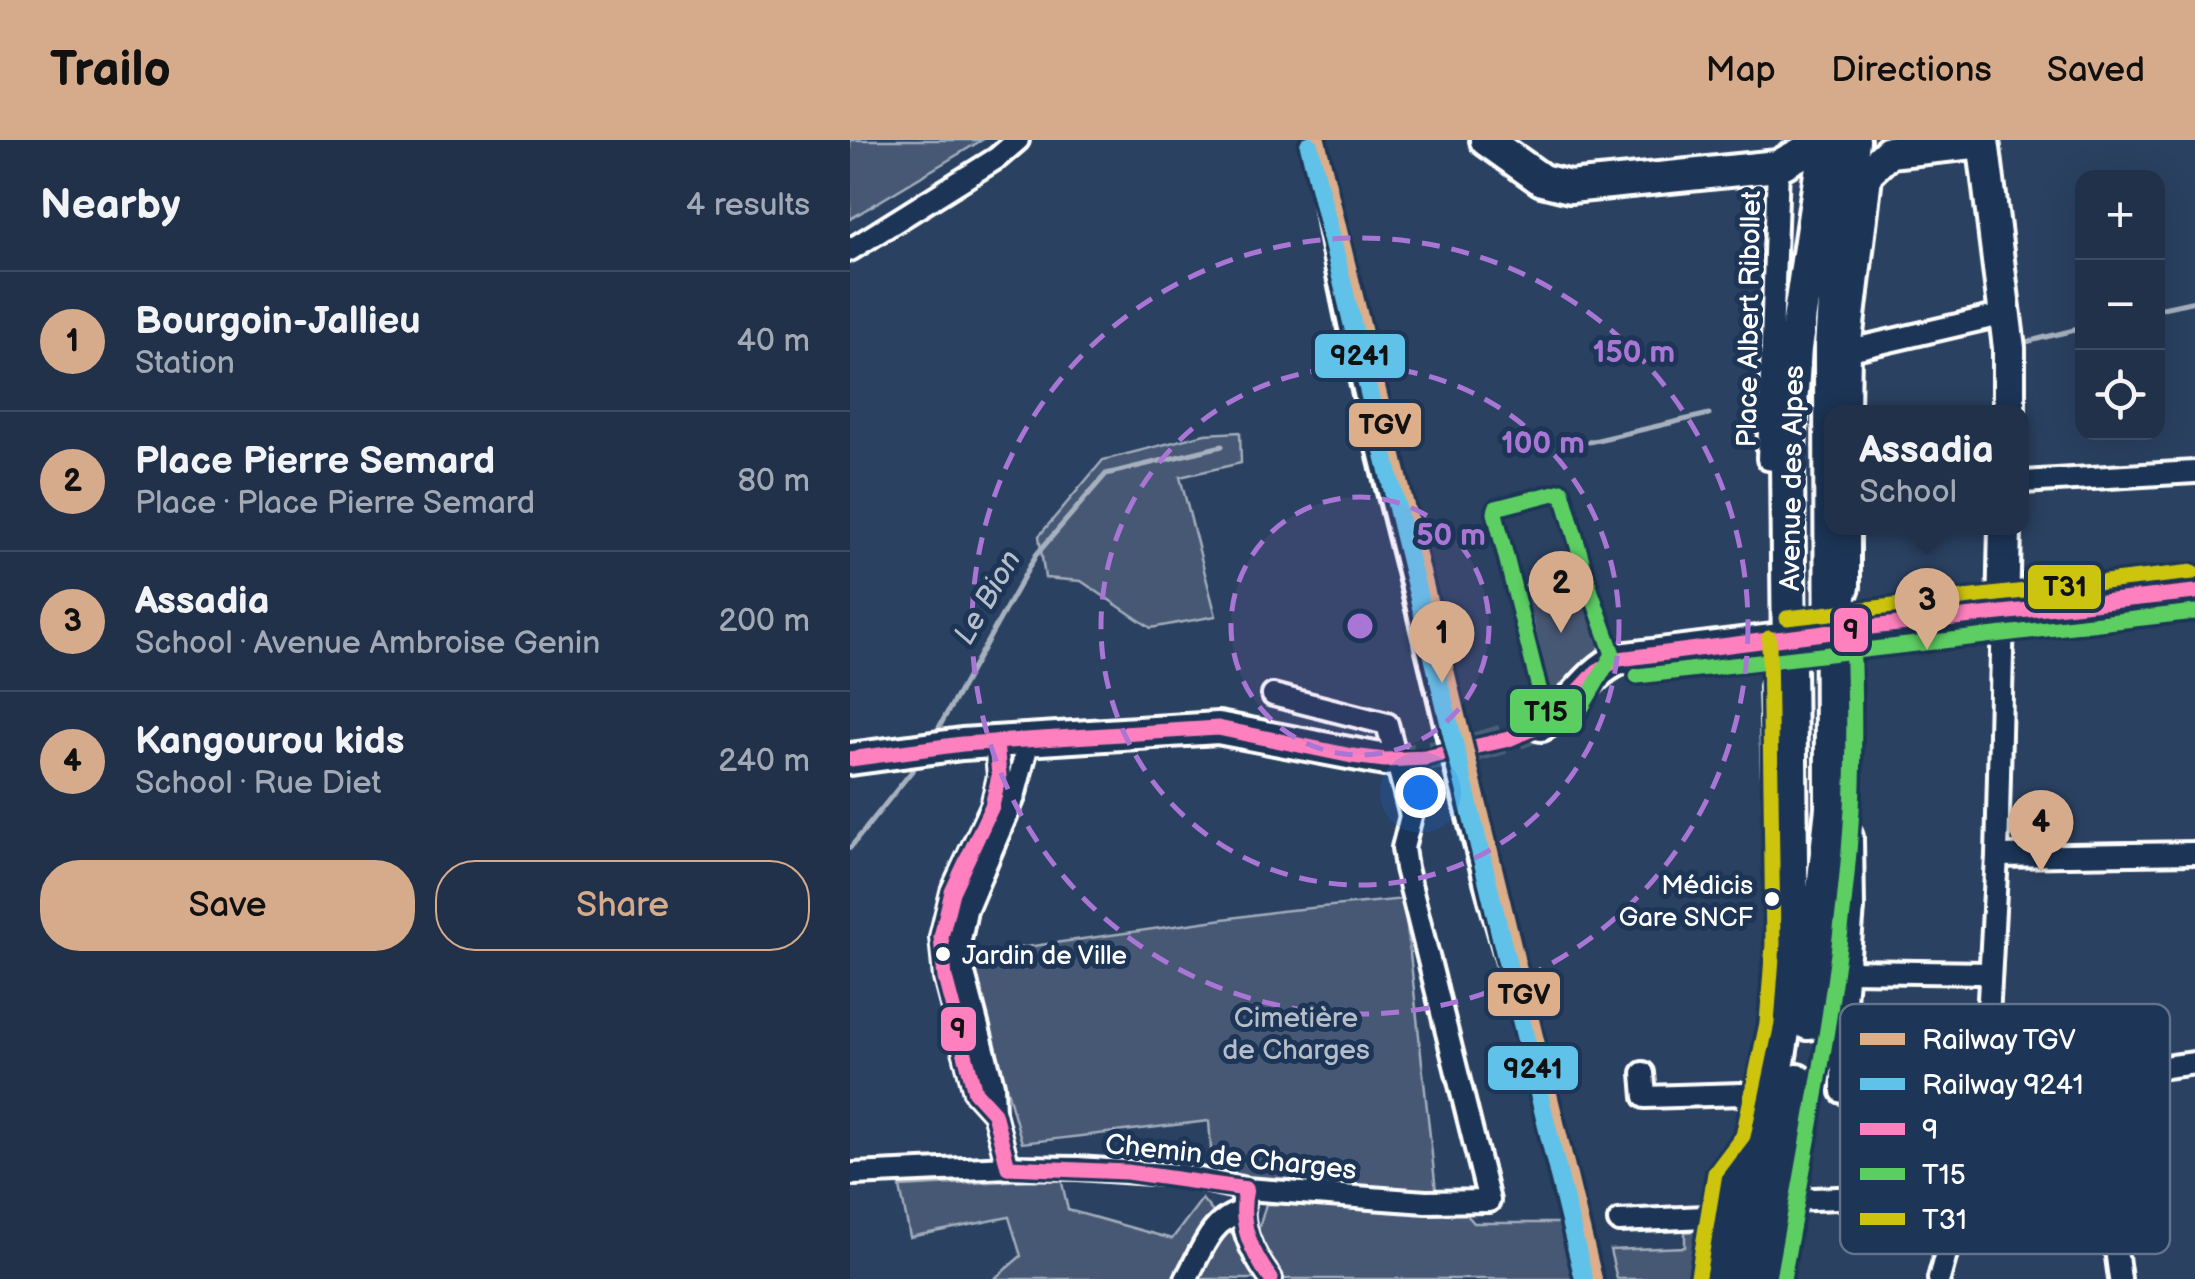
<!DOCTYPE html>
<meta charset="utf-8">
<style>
:root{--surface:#203149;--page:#283950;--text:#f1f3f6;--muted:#a2a9b4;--line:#3d4c61;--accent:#d6ab8b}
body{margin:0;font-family:"Balsamiq Sans",sans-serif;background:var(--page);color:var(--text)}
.controls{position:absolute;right:30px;top:30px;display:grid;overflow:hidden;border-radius:20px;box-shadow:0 10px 40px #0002}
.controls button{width:90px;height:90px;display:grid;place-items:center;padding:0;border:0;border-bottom:2px solid var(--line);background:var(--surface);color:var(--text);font:50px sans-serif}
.you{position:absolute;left:570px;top:652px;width:35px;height:35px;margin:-25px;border:8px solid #fff;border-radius:50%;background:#1a73e8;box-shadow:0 0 0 15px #1a73e833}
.badge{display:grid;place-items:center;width:65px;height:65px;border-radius:50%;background:var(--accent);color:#111;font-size:32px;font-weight:700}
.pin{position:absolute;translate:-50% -82px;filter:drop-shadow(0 2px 5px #0008)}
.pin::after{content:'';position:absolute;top:52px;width:35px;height:30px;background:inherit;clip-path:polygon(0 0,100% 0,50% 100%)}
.popup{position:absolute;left:974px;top:265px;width:205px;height:130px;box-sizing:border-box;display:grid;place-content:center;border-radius:20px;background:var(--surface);filter:drop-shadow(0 2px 8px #0005);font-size:32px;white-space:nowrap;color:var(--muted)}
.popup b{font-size:38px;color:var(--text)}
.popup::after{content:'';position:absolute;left:50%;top:100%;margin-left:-20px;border:20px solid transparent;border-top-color:var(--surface)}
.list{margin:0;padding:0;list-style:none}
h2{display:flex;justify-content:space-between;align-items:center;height:130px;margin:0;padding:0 40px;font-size:42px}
h2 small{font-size:32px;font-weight:400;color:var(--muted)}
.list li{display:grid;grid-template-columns:65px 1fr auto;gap:30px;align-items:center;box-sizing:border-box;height:140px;padding:0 40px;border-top:2px solid var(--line)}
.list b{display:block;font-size:38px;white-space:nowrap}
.list p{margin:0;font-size:32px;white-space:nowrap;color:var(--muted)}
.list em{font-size:32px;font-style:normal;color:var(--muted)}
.actions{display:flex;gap:20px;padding:30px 40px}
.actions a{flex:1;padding:22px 0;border:2px solid var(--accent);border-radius:40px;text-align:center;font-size:35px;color:var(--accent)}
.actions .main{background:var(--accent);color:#111}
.icon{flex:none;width:55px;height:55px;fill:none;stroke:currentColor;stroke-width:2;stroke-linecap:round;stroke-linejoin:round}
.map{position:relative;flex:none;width:1345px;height:1139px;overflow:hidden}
header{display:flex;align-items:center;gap:60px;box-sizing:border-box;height:140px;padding:0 50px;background:var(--accent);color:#111}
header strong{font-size:48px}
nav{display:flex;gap:55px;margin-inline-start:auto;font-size:35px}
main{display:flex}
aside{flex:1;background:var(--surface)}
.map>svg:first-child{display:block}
</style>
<header>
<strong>Trailo</strong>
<nav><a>Map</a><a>Directions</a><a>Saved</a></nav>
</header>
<main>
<aside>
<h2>Nearby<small>4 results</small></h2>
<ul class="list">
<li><span class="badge">1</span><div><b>Bourgoin-Jallieu</b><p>Station</p></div><em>40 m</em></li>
<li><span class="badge">2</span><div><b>Place Pierre Semard</b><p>Place · Place Pierre Semard</p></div><em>80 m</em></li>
<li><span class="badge">3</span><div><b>Assadia</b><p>School · Avenue Ambroise Genin</p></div><em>200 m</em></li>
<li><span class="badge">4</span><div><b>Kangourou kids</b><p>School · Rue Diet</p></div><em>240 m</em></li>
</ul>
<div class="actions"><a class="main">Save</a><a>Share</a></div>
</aside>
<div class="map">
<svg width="1345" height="1139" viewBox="0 0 1345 1139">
<rect width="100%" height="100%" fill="#2a4161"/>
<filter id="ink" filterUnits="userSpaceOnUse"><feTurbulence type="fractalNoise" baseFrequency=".01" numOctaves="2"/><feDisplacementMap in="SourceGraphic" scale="20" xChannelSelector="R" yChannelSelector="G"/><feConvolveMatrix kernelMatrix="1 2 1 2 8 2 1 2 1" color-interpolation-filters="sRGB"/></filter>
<g filter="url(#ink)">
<g fill="#465975" stroke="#a2acba" stroke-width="2.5">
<path d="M0,0H132L0,79Z"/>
<path d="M390,292L391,323L330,337L366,476L301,488L231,441L195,438L189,396L253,320L355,294Z"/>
<path d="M722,437L747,465L754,498L748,509L700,560L682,478L665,473L659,448Z"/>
<path d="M554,759L586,1051L363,1037L359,981L172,1003L119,815L430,771Z"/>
<path d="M211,1038L218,1070L322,1099L352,1059L377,1089L409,1117L406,1098L416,1064L612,1069L624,1083H717L732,1139H144L171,1116L159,1077L60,1097L50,1047Z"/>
<path d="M870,1088L863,1139H767L760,1110L835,1107V1092Z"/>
</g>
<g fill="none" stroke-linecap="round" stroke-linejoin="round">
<g stroke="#a7b1be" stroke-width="5">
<path d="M1308,169L1345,161"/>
<path d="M1176,202L1232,188"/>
<path d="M739,302L859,274"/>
<path d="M83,598L186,415L256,334L372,306"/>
<path d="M0,708L70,621"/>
</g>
<path stroke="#4a5e79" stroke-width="30" stroke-dasharray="30 15" stroke-linecap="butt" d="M535,620C589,618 642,606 691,585"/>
<defs>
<g id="street">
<path d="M928,26L918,319L937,322"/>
<path d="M0,110L147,18L168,0"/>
<path d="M1000,210L1155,174"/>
<path d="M999,272L1000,210L1022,28"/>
<path d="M1172,342L1345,332"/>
<path d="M990,472L999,447V388"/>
<path d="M982,668L997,684L1002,697L1003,768L992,896V952L1144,950L1345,923"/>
<path d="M925,673L921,547L931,519"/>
<path d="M1147,716L1345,713"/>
<path d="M999,831L1140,833"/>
<path d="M793,933L795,957L925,953"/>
<path d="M1223,939L1264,1094L1270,1139"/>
<path d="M144,973L125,952L95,838L91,797L102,752L142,666L149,636L146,602"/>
<path d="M158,1027L144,973L143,945L112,826L110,800L116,770L164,657L179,600"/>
<path d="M4,1034L158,1027L228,1028L331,1035L396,1049L576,1062L639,1061L556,728L553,708L561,676L537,584L423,555"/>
<path d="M396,1049C385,1081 402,1115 421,1139"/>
<path d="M769,1081L876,1076"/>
<path d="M935,1082L938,1060L1088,1054L1110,1061"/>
<path d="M336,1139C351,1113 360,1080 391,1072"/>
<path d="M868,1139L884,1038L909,1006"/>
<path d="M1089,1139L1106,1077L1134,949L1147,716L1153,473"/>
</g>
<g id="secondary">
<path d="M636,0L692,40L720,47L928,26L975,0"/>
<path d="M1133,0L1159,208V272"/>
<path d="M979,35L999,36L1022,28L1039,12L1133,2"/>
<path d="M1153,473L1155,388"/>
<path d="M691,585C722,569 735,534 769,519L939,498"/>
<path d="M0,619L112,604L368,588L535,620"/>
</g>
<g id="primary">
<path d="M963,496L1021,487L1345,452"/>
<path d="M958,883L982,668L981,209L985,147L1003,0"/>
<path d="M888,1139C903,1031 933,927 942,818L937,322L945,208L976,0"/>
<path d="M913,1139L947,941"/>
</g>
</defs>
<use href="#street" stroke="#fff" stroke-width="28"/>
<use href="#secondary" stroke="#fff" stroke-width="38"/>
<use href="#primary" stroke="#fff" stroke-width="40"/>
<use href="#street" stroke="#1d3557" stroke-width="20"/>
<use href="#secondary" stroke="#1d3557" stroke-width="30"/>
<use href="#primary" stroke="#1d3557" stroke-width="32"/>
<path stroke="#fff" stroke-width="5" d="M454,0C472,144 509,283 544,423C575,548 603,675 639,798C670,908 710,1015 739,1125"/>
<defs>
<g id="bus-1">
<path d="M146,602L149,636L142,666L102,752L91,797L95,838L125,952L144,973L158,1027"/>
<path d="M0,619L112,604L368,588L502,616L535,620L575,618L659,599L691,585L705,577L747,531L769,519L1021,487L1345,452"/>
<path d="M158,1027L277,1032L396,1049"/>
<path d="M396,1049C388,1083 401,1112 421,1139"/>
</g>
<g id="bus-2">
<path d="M712,351L741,452L763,514L728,574L711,582L701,578L694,568L645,373L646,368Z"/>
<path d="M787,536L1345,472"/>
<path d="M933,1139C961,983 993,827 1002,669C1005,610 1004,551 1002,492"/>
</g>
<g id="bus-3">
<path d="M937,478L1343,432"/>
<path d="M848,1136L865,1033L893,996L917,883L923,804L919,498"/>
</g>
</defs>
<use href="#bus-1" stroke="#1d3557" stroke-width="22"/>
<use href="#bus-2" stroke="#1d3557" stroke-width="22"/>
<use href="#bus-3" stroke="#1d3557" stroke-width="22"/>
<use href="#bus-1" stroke="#ff80be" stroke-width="15"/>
<use href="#bus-2" stroke="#5bce62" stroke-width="15"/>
<use href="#bus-3" stroke="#ccc40f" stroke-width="15"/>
<defs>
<path id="rail-1" d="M466,0L743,1139"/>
<path id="rail-2" d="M459,5L734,1139"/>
</defs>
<use href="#rail-1" stroke="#1d3557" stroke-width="25"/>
<use href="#rail-2" stroke="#1d3557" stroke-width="25"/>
<use href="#rail-1" stroke="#dcae8a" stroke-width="18"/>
<use href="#rail-2" stroke="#60c2e8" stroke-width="18"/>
</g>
</g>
<circle cx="510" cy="486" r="129" fill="#a976d5" fill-opacity=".12"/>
<g fill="none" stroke="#a976d5" stroke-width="5" stroke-dasharray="18 12">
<circle cx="510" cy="486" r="129"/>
<circle cx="510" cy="486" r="259"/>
<circle cx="510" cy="486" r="388"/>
</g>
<g fill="#fff" stroke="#1d3557" stroke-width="4">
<circle cx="922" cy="759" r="9"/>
<circle cx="93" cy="814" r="9"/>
</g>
<g text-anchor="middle" stroke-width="10" stroke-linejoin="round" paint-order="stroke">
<g font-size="26" fill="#fff" stroke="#1d3557" text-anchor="end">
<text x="903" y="754">Médicis<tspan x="903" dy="32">Gare SNCF</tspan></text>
<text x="112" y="824" text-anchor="start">Jardin de Ville</text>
</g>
<g font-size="28" fill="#fff" stroke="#1d3557">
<text transform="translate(898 179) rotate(-89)" y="10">Place Albert Ribollet</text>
<text transform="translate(941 338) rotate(-89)" y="10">Avenue des Alpes</text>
<text transform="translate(381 1016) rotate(6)" y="10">Chemin de Charges</text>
</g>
<g font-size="28" fill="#b5bdc8" stroke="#1d3557">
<text x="446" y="887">Cimetière<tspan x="446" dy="32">de Charges</tspan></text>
</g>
<g font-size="30" font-style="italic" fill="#b6bec8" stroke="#1d3557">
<text transform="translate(137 457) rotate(-60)" y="10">Le Bion</text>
</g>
</g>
<rect x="990" y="864" width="330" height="250" rx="15" fill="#1d3557" stroke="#617289" stroke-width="2.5"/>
<rect x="1010" y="893" width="45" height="12" fill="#dcae8a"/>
<rect x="1010" y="938" width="45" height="12" fill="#60c2e8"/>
<rect x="1010" y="983" width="45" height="12" fill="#ff80be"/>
<rect x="1010" y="1028" width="45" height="12" fill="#5bce62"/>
<rect x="1010" y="1073" width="45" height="12" fill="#ccc40f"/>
<g font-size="28" fill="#fff">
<text x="1072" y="909">Railway TGV</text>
<text x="1072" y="954">Railway 9241</text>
<text x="1072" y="999">9</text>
<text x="1072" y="1044">T15</text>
<text x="1072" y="1089">T31</text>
</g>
<circle cx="510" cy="486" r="15" fill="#a976d5" stroke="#1d3557" stroke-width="5"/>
<g font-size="30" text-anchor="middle" font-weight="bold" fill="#a976d5" stroke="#1d3557" stroke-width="10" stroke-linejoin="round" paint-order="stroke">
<text x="784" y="222">150 m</text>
<text x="693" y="313">100 m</text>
<text x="601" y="405">50 m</text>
</g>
<g stroke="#1d3557" stroke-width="4">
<rect x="463" y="192" width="94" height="48" rx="10" fill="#60c2e8"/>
<rect x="497" y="261" width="76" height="48" rx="10" fill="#dcae8a"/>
<rect x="1176" y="423" width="77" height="48" rx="10" fill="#ccc40f"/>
<rect x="982" y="466" width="38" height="48" rx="10" fill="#ff80be"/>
<rect x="658" y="547" width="76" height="48" rx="10" fill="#5bce62"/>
<rect x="636" y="830" width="76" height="48" rx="10" fill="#dcae8a"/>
<rect x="89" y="865" width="39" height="48" rx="10" fill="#ff80be"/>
<rect x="636" y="904" width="94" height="48" rx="10" fill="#60c2e8"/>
</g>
<g font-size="28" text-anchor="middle" font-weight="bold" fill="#111">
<text x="510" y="225">9241</text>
<text x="535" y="294">TGV</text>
<text x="1215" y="456">T31</text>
<text x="1001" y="499">9</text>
<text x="696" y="581">T15</text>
<text x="674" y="864">TGV</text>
<text x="108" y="898">9</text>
<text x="683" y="938">9241</text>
</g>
</svg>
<div class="controls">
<button>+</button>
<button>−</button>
<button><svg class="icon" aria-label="locate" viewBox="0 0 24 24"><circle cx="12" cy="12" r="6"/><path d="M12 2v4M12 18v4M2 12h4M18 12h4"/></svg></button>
</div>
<div class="you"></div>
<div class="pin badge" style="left:592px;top:543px">1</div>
<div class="pin badge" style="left:711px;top:493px">2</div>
<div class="pin badge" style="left:1077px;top:510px">3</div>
<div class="popup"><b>Assadia</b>School</div>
<div class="pin badge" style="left:1191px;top:732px">4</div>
</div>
</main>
